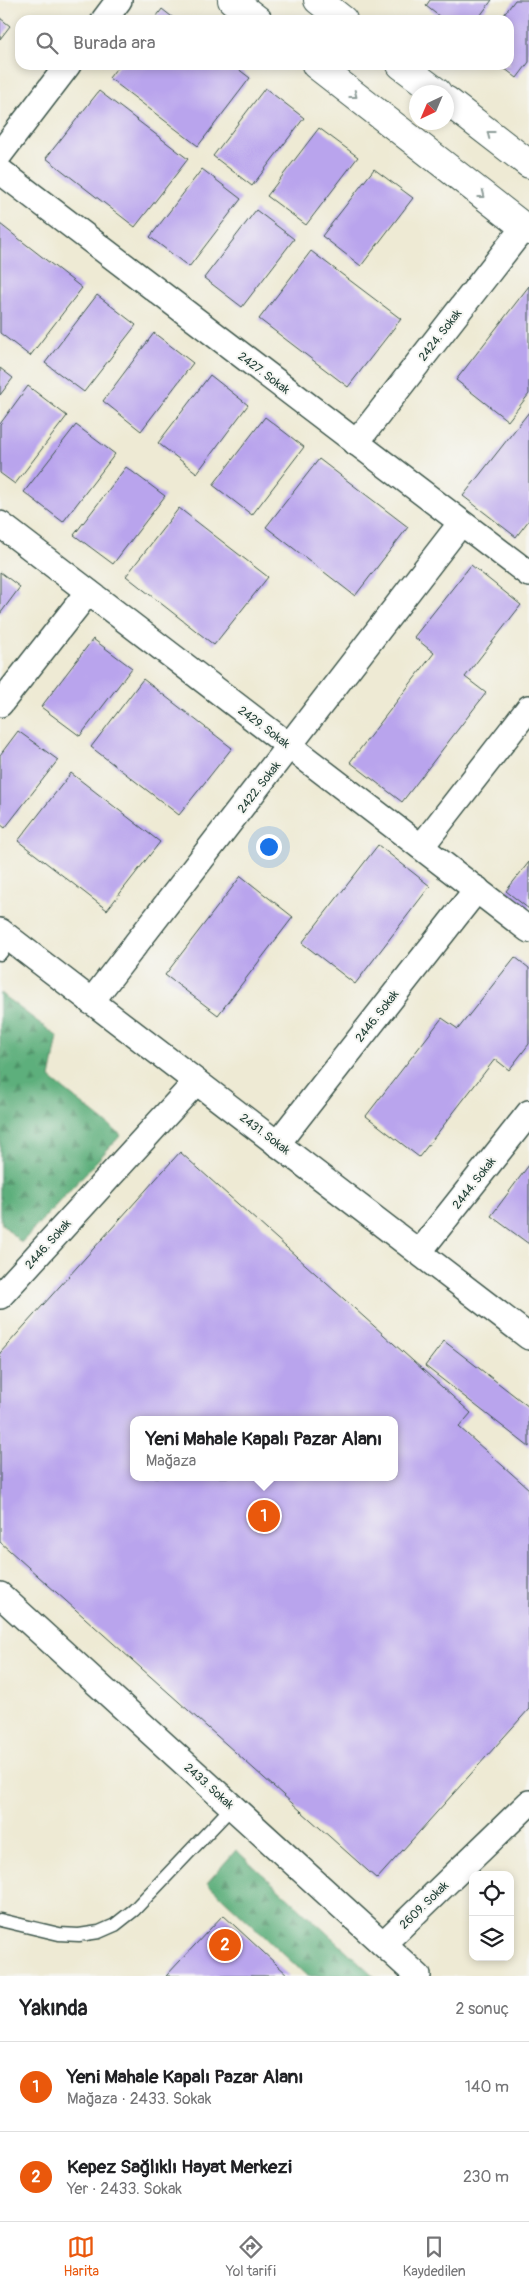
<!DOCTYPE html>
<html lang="tr">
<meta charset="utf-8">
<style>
:root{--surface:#fff;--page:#f6f6f6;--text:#202124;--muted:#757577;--line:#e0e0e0;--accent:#ea580c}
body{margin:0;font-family:Pangolin,sans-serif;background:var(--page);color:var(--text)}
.controls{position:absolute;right:15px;bottom:15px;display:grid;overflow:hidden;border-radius:10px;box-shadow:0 2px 8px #0003}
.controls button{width:45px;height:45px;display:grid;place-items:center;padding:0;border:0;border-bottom:1px solid var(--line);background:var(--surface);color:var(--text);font:25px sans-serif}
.compass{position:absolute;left:409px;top:85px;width:45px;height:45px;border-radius:50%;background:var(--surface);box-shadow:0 2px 8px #0003;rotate:224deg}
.you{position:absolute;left:268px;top:846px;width:18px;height:18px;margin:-12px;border:4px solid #fff;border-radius:50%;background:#1a73e8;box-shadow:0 0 0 8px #1a73e833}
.badge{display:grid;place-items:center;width:32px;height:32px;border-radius:50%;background:var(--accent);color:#fff;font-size:16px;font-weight:700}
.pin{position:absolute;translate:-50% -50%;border:2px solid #fff;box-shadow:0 1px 5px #0006}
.popup{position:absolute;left:130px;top:1416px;width:268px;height:65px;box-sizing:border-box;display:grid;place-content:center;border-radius:10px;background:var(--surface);filter:drop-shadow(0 1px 4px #0005);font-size:16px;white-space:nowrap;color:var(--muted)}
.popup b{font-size:19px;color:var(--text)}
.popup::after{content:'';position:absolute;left:50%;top:100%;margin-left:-10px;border:10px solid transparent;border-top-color:var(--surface)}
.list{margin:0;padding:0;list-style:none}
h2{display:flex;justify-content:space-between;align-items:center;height:65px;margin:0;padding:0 20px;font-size:21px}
h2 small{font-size:16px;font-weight:400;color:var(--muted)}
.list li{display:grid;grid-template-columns:32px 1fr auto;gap:15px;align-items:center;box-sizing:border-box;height:90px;padding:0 20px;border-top:1px solid var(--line)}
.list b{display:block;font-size:19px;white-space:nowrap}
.list p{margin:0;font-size:16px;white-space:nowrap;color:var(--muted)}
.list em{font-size:16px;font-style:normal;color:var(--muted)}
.icon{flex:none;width:28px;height:28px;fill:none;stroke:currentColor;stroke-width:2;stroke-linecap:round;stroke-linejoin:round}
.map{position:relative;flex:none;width:529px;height:1976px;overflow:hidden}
.search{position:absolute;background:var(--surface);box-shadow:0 2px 8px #0003;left:15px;right:15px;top:15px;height:55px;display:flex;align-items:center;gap:12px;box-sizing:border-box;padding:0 18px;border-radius:15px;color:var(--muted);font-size:19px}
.sheet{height:245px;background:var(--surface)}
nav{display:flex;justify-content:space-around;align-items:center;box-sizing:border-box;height:70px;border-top:1px solid var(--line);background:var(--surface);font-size:14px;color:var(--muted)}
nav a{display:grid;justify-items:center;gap:2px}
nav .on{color:var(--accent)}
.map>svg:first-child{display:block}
</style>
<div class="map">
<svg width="529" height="1976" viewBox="0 0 529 1976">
<defs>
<pattern id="forest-firs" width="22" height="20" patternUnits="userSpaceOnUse" patternTransform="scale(1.25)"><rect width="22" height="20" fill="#5daf7b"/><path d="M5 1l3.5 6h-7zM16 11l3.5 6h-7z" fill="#4c9066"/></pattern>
</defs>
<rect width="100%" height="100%" fill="#f6f6f2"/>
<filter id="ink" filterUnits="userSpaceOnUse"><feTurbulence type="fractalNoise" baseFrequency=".02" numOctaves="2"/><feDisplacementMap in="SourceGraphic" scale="10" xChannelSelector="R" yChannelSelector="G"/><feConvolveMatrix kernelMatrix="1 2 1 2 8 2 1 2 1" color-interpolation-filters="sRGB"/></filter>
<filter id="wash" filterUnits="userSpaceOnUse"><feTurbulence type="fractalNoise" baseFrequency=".0096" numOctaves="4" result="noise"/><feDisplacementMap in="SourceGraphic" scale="20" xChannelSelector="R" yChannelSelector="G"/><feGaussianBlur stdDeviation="1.12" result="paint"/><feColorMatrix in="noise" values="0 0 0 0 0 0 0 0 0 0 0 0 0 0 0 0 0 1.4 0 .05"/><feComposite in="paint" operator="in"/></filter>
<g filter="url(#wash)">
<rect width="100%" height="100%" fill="#eeead4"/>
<g fill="url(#forest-firs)" stroke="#3e7658">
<path d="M0,993L58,1037L50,1078L121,1135L21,1243L2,1224L0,1215Z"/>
<path d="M236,1850L374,1976H307L207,1883Z"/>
</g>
<g id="blocks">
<g fill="#b9a4ed" fill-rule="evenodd">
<path d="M430,0H492L477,20H444L426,6Z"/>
<path d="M515,0H529V62L517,78L500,65H509V20H500Z"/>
<path d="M162,9L176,20H154Z"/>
<path d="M0,18L10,26L0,39Z"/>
<path d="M119,65H233L250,78L198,146L109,78Z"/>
<path d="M265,88L304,118L252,186L213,156Z"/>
<path d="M99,91L188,159L135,227L46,158Z"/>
<path d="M319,128L358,157L306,225L267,196Z"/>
<path d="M202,169L241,199L189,267L150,237Z"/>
<path d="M374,169L413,198L361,266L322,236Z"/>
<path d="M256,210L294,239L242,307L204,278Z"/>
<path d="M0,224L82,288L30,356L0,333Z"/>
<path d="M311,251L401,319L348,387L259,319Z"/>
<path d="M529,286V394L508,421L456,380Z"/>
<path d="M97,295L136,325L84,392L45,363Z"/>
<path d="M154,333L193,363L141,431L103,401Z"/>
<path d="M0,368L13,378L0,395Z"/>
<path d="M210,375L248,405L197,473L158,443Z"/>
<path d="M28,386L67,416L15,484L0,473V424Z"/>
<path d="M529,412V520L516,537L463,496Z"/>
<path d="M265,417L304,447L252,515L213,485Z"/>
<path d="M76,425L115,454L63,522L24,492Z"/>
<path d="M319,459L408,527L355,596L266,527Z"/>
<path d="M126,467L165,496L113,564L74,535Z"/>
<path d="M179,508L268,577L214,645L126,576Z"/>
<path d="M471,565L521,605L465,677L486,693L402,802L350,762L434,653L414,637Z"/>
<path d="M0,572L20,587L0,614Z"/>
<path d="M93,639L132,668L80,736L41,707Z"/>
<path d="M143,679L232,748L179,815L91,747Z"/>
<path d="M18,731L58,760L5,828L0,824V755Z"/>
<path d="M71,773L160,842L107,910L18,841Z"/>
<path d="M378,845L430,886L355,984L302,943Z"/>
<path d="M529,862V909L506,891Z"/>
<path d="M241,876L293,917L218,1015L165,975Z"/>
<path d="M515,957L529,968V1044L509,1070L495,1059L419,1157L366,1116L442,1018L458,1029Z"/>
<path d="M180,1152L471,1413L459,1427L529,1489V1709L377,1879L0,1542V1353ZM134,1420H394V1477H134Z"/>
<path d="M529,1165V1244L491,1216Z"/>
<path d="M444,1341L529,1407V1447L425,1366Z"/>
<path d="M223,1915L289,1976H166Z"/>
</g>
</g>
</g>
<g filter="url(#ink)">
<use href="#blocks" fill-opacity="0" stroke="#3e574c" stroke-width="1"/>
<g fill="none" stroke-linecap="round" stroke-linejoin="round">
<defs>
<g id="service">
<path d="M0,954L11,940"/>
<path d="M0,1920L59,1934L79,1935L99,1932L115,1925L134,1910L232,1807"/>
</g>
<g id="minor">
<path d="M104,20L119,0"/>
<path d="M0,154L68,65"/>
<path d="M0,171L529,574"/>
<path d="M356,443L524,227"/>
<path d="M0,524L529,930"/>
<path d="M0,704L88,592"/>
<path d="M421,847L529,708"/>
<path d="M0,931L529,1337"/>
<path d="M91,1002L461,523"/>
<path d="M277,1144L477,889"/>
<path d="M419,1252L529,1113"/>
<path d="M0,1296L196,1082"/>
<path d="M0,1595L418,1976"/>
<path d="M383,1944L529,1803"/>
</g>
<g id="secondary">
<path d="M232,0L258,20"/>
<path d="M318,0L343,20"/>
<path d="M316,65L529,231"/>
<path d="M401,65L437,92"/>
<path d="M446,100L529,164"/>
</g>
</defs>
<use href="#service" stroke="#3e574c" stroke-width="15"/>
<use href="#minor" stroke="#3e574c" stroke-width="28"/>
<use href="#secondary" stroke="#3e574c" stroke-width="30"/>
<use href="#service" stroke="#fff" stroke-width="12"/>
<use href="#minor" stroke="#fff" stroke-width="25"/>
<use href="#secondary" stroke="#fff" stroke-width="28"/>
</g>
<defs><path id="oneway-chevron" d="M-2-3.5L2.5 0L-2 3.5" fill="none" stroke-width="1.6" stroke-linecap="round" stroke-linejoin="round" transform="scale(1.25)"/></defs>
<g stroke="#8f9e9a">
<use href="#oneway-chevron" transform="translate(354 95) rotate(38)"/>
<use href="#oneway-chevron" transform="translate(490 134) rotate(-142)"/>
<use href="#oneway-chevron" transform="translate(482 195) rotate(38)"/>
</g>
</g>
<g text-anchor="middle" stroke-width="4" stroke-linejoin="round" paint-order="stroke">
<g font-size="12" fill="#1f3d34" stroke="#f6f6f2">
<text transform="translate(440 335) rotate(-52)" y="4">2424. Sokak</text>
<text transform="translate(264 373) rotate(37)" y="4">2427. Sokak</text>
<text transform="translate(264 727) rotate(37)" y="4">2429. Sokak</text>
<text transform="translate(259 787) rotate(-52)" y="4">2422. Sokak</text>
<text transform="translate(377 1016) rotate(-52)" y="4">2446. Sokak</text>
<text transform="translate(265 1134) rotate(37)" y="4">2431. Sokak</text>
<text transform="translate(474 1183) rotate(-52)" y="4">2444. Sokak</text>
<text transform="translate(48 1244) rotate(-48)" y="4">2446. Sokak</text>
<text transform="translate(209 1786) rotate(42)" y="4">2433. Sokak</text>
<text transform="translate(424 1905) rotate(-44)" y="4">2609. Sokak</text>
</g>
</g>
</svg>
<div class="controls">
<button><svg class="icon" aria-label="locate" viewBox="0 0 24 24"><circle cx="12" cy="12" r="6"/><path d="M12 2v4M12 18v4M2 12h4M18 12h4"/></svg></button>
<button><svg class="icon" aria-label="layers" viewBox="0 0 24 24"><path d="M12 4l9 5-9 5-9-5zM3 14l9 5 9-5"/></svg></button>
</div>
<svg class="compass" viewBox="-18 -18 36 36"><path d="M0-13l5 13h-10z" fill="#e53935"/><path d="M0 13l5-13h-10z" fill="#757577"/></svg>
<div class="you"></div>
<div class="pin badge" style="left:264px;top:1516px">1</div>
<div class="popup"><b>Yeni Mahale Kapalı Pazar Alanı</b>Mağaza</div>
<div class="pin badge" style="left:225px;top:1945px">2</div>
<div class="search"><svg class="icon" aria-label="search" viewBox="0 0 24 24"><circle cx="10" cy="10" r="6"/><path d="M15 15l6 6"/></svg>Burada ara</div>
</div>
<section class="sheet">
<h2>Yakında<small>2 sonuç</small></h2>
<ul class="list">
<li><span class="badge">1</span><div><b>Yeni Mahale Kapalı Pazar Alanı</b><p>Mağaza · 2433. Sokak</p></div><em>140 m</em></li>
<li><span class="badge">2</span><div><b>Kepez Sağlıklı Hayat Merkezi</b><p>Yer · 2433. Sokak</p></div><em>230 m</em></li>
</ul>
</section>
<nav>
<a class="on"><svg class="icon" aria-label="map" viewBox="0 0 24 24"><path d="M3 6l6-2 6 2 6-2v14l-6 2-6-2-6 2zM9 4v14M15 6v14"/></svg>Harita</a>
<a><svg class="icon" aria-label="directions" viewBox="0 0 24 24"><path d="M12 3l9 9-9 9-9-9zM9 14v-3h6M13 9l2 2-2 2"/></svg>Yol tarifi</a>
<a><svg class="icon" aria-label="saved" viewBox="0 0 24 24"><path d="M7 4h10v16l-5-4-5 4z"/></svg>Kaydedilen</a>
</nav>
